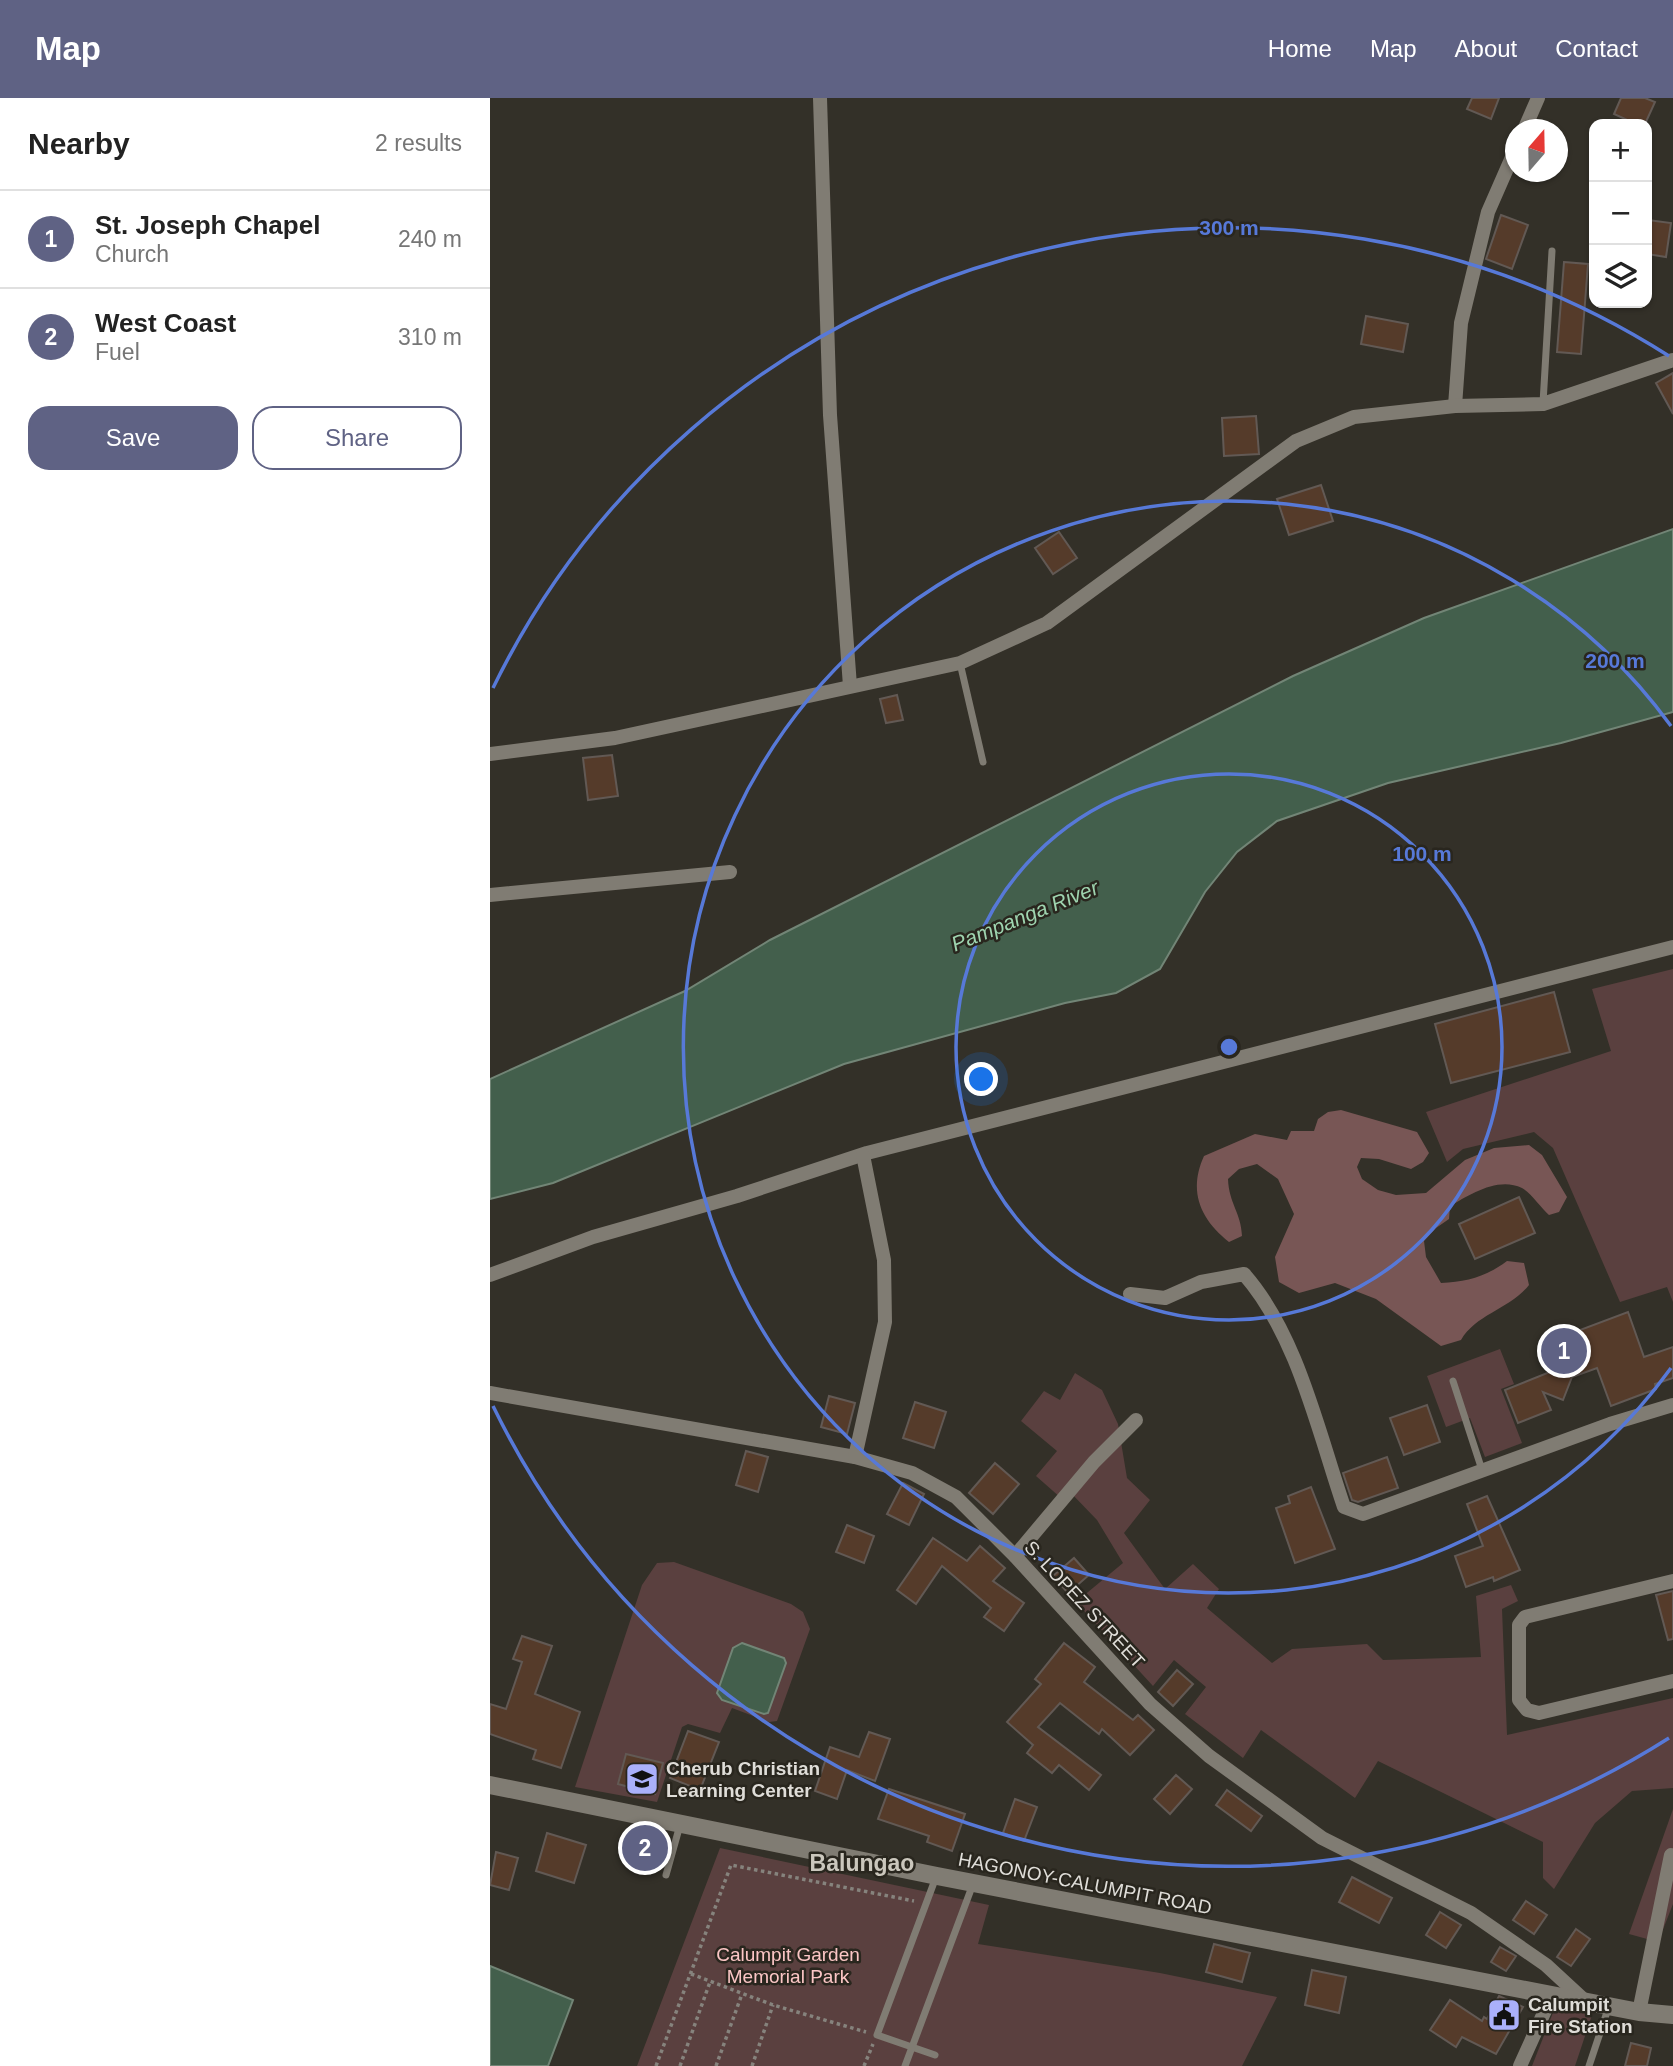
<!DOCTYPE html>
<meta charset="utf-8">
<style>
:root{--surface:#fff;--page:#f6f6f6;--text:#222;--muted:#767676;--line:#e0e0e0;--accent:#5f6284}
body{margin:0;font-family:Arial,sans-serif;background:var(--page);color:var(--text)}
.controls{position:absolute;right:21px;top:21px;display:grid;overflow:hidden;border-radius:14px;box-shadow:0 2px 5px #0004}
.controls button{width:63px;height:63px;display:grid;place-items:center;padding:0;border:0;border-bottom:2px solid var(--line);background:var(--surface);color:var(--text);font:35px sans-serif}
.compass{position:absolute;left:1015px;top:21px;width:63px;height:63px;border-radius:50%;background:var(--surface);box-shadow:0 2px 5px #0004;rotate:20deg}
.you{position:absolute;left:492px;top:982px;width:24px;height:24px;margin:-18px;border:5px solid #fff;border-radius:50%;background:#1a73e8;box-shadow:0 0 0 10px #1a73e833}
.badge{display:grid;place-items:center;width:46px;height:46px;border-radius:50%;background:var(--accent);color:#fff;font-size:23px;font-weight:700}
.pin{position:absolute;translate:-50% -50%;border:4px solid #fff;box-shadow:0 2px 7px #0006}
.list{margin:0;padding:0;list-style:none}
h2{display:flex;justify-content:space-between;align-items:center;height:91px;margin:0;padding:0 28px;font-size:30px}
h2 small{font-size:23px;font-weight:400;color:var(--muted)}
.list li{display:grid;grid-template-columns:46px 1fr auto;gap:21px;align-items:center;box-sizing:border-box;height:98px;padding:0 28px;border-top:2px solid var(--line)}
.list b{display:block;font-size:26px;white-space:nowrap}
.list p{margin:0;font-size:23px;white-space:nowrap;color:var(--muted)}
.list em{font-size:23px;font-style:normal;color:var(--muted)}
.actions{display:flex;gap:14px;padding:21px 28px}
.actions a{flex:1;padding:16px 0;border:2px solid var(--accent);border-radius:21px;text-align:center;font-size:24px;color:var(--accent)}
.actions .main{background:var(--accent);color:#fff}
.icon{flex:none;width:38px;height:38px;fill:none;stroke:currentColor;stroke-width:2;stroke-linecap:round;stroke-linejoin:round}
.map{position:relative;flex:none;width:1183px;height:1968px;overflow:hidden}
header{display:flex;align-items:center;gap:42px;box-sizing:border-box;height:98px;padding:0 35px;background:var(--accent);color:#fff}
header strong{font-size:33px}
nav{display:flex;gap:38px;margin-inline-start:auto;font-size:24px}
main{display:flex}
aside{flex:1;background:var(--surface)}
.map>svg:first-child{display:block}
</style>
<header>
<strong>Map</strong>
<nav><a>Home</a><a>Map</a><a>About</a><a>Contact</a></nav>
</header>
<main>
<aside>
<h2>Nearby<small>2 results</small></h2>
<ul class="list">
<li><span class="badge">1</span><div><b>St. Joseph Chapel</b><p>Church</p></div><em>240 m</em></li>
<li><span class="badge">2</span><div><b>West Coast</b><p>Fuel</p></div><em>310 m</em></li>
</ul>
<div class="actions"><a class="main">Save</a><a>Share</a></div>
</aside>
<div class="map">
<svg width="1183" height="1968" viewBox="0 0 1183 1968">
<rect width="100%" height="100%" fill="#333028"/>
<g fill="#5a403f">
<path d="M1183,871V1204L1177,1189L1130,1204L1063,1050L1044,1034L973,1051L957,1064L936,1014L1121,953L1102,891Z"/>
<path d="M1010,1251L1024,1286L1011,1291L1032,1345L995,1359L980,1320L956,1329L937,1278Z"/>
<path d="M585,1275L612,1292L628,1326L637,1380L660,1402L634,1435L675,1491L703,1466L729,1491L717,1510L782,1565L802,1551L877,1546L893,1562L991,1559L986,1498L1021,1487L1028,1503L1012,1511L1017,1637L1183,1600V1690L1142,1693L1105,1725L1064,1791L1053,1780V1744L888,1663L865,1700L771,1632L753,1660L695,1616L716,1589L684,1562L663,1588L586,1504L633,1465L607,1422L580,1394L571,1400L546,1378L567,1353L531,1323L554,1293L570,1302Z"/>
<path d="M184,1464L301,1506L313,1514L320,1531L287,1623L279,1624L242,1610L230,1635L198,1626L192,1629L167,1704L85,1689L152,1487L167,1465Z"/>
<path d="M1183,1711V1806L1168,1844L1139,1836Z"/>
<path d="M230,1750L499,1807L488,1846L670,1875L787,1899L752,1968H147Z"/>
<path d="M1066,1907L1103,1914L1085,1968H1042Z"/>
</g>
<path fill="#785655" d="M851,1012L927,1034L939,1055L933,1064L921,1071L889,1061L871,1060L867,1069L872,1081L888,1092L906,1097L936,1095L975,1062L1004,1050L1039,1047L1052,1057L1077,1099L1069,1114L1059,1117C1051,1110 1041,1095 1032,1090C1008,1078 979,1097 960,1108L959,1121L946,1130L934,1143L936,1159L951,1185C977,1184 997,1178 1017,1163L1034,1165L1039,1187C1020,1211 986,1216 971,1242L951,1248L886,1201L845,1185L809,1195L789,1184L785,1159L804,1116L788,1081L767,1066L749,1071L738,1081C739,1106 751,1114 752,1138L739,1144C710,1121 698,1093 714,1058L765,1036L797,1042L801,1033H824L828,1021L838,1014Z"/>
<g fill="#435f4c" stroke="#728576" stroke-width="2">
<path d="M1183,431V614L1071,645L898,685L787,723L747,754L715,794L670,871L626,895L575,905L354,966L63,1085L0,1101V981L195,893L280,842L803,578L934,520Z"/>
<path d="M252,1545L294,1560L296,1565L278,1615L274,1616L232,1602L227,1595L243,1550Z"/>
<path d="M0,1868L83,1902L58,1968H0Z"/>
</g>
<g fill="#553b2a" stroke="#625954" stroke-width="2">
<path d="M982,0H1009L1001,21L977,11Z"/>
<path d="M1131,0H1155L1165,4L1155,26H1146L1124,16Z"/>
<path d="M1011,117L1038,127L1022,171L996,161Z"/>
<path d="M1158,122L1181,125L1176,159L1157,156Z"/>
<path d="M1074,164L1098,166L1091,256L1067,254Z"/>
<path d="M876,218L918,226L913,254L871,246Z"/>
<path d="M1183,275V316L1166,285Z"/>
<path d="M766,318L769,356L734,358L732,320Z"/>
<path d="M831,387L843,423L799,437L787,401Z"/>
<path d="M569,434L587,460L563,476L545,450Z"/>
<path d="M407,597L413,622L396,625L390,601Z"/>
<path d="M122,657L128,698L98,702L93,660Z"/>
<path d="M1064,894L1080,954L961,985L945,926Z"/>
<path d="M1029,1099L1045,1135L985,1161L969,1126Z"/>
<path d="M1138,1214L1154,1259L1183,1249V1280L1165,1286L1166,1291L1121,1308L1107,1270L1082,1279L1073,1302L1053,1294L1061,1312L1028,1325L1015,1292L1060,1274L1050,1247Z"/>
<path d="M339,1298L365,1305L357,1336L331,1329Z"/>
<path d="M425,1304L456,1314L444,1350L413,1340Z"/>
<path d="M937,1307L950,1344L914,1357L900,1320Z"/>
<path d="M256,1353L278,1359L268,1394L246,1387Z"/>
<path d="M897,1359L908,1390L868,1404L862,1402L853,1375Z"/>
<path d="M505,1365L529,1386L503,1416L479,1395Z"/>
<path d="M413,1385L434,1396L419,1427L397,1416Z"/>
<path d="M821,1389L845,1451L805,1465L786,1410L800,1405L798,1398Z"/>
<path d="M997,1398L1030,1472L1004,1483L1003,1479L976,1489L965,1458L993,1448L977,1406Z"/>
<path d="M357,1427L384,1438L374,1465L346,1454Z"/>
<path d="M443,1440L477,1463L490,1448L515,1470L503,1483L534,1505L514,1533L494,1519L501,1510L452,1468L426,1506L407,1492Z"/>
<path d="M584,1460L599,1477L578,1495L563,1478Z"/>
<path d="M1183,1493V1541L1178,1542L1166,1497Z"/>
<path d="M32,1538L62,1548L45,1596L90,1614L71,1670L43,1661L46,1652L0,1636V1606L16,1611L32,1564L23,1561Z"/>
<path d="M574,1545L605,1569L594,1584L643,1622L648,1617L664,1632L640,1657L612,1631L609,1636L570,1605L548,1629L611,1677L599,1692L569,1667L562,1675L537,1655L543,1647L517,1624L551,1586L545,1581Z"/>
<path d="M687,1572L703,1586L683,1608L668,1594Z"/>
<path d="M198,1633L229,1644L210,1692L180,1680Z"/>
<path d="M379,1634L400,1641L385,1683L357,1672L347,1701L325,1693L340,1649L369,1659Z"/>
<path d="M136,1656L173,1665L165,1696L128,1686Z"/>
<path d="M686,1677L702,1691L680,1716L664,1701Z"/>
<path d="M399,1691L475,1716L462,1753L437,1744L439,1738L388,1721Z"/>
<path d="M737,1692L772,1718L761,1733L726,1707Z"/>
<path d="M525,1701L547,1709L534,1743L513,1735Z"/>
<path d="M57,1735L96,1747L84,1785L46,1773Z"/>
<path d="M6,1754L28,1760L19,1792L0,1787Z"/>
<path d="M862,1779L902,1800L889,1825L849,1804Z"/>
<path d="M1036,1803L1057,1817L1044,1836L1023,1822Z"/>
<path d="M950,1814L971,1827L956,1850L936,1837Z"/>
<path d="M1086,1831L1100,1841L1081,1868L1067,1859Z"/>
<path d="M724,1846L760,1855L752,1884L716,1874Z"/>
<path d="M1010,1849L1026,1858L1016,1873L1001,1864Z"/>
<path d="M822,1872L856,1879L849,1915L815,1907Z"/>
<path d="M1009,1898L1033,1909L1006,1956L972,1939L966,1949L940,1932L960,1902L992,1923L994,1919L997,1921Z"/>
<path d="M1141,1945L1161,1950L1157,1968H1135Z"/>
</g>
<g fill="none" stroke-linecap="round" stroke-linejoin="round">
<g stroke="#86837d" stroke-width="3.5" stroke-dasharray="3.5 3.5" stroke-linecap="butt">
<path d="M201,1876L283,1907L376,1934"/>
<path d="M166,1968L241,1767L424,1803"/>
<path d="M190,1968L220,1884"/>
<path d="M226,1968L252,1896"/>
<path d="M262,1968L283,1907"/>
<path d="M374,1968L383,1946"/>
</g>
<g stroke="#807c73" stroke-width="7">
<path d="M1053,305L1062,153"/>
<path d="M470,565L493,664"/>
<path d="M963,1283L992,1372"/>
<path d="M176,1777L190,1727"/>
<path d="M445,1957L387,1937L446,1779"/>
<path d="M415,1968L483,1786"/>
<path d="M1099,1968L1119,1908"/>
</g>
<g stroke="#807c73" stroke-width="14">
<path d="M330,0L340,317L360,588"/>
<path d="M1034,32L1048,0"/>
<path d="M965,308L971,225L998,114L1026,50"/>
<path d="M0,656L125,640L470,565L557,525L806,343L864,319L965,308L1053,306L1183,262"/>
<path d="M0,797L240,774"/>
<path d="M0,1177L103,1139L247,1098L377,1055L1183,849"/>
<path d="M640,1196L675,1200L711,1184L754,1176C807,1236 828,1333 854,1409L873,1416L1120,1326L1183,1307"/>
<path d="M0,1295L365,1359L422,1375L466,1399L525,1458L660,1606L719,1658L832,1740L981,1815L1056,1867L1095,1903"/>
<path d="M365,1359L395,1224L394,1162L373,1057"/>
<path d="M525,1458L604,1364L646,1322"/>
<path d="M1183,1483L1035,1519L1029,1527V1602L1037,1612L1049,1615L1183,1583"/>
<path d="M1149,1914L1181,1757"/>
<path d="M1030,1968L1062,1897"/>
</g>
<path stroke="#807c73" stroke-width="18" d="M0,1687L447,1778L1149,1914L1183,1917"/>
</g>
<g fill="none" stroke="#5779d8" stroke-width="3.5">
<circle cx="739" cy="949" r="273"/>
<path d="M1181 1270A546 546 0 1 1 1181 628"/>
<path d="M1179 1640A819 819 0 0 1 3 1308M3 590A819 819 0 0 1 1179 258"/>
</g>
<defs>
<symbol id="school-square" viewBox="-11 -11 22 22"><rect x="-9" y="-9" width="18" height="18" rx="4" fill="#aab0fb" stroke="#29261e"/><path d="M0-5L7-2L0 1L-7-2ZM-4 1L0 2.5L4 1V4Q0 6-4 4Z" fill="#111"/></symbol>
<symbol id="civic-square" viewBox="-11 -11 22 22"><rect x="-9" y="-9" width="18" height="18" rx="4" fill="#aab0fb" stroke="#29261e"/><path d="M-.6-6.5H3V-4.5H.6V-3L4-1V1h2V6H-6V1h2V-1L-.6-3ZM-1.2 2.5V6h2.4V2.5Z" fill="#111"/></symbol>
</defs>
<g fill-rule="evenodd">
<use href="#school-square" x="133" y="1662" width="38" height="38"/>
<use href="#civic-square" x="995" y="1898" width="38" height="38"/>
</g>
<g text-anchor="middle" stroke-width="5" stroke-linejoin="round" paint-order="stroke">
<g font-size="19" fill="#dfddd8" stroke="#29261e">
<text transform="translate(595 1506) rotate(47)" y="7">S. LOPEZ STREET</text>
<text transform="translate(595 1785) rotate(11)" y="7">HAGONOY-CALUMPIT ROAD</text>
</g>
<g font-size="19" font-weight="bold" fill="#dfddd8" stroke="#29261e" text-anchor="start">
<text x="176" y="1677">Cherub Christian<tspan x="176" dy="22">Learning Center</tspan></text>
<text x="1038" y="1913">Calumpit<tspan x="1038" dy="22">Fire Station</tspan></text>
</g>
<g font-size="19" fill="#fbc6c5" stroke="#29261e">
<text x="298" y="1863">Calumpit Garden<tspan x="298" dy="22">Memorial Park</tspan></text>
</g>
<g font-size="21" font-style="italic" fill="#9ed4af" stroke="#29261e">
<text transform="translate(535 818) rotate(-22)" y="7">Pampanga River</text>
</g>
<g font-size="23" font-weight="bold" fill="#cbc7bd" stroke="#29261e">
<text x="372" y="1773">Balungao</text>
</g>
</g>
<circle cx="739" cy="949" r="10" fill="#5779d8" stroke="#29261e" stroke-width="3.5"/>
<g font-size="21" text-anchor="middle" font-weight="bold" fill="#5779d8" stroke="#29261e" stroke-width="5" stroke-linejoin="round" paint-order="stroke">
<text x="739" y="137">300 m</text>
<text x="1125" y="570">200 m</text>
<text x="932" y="763">100 m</text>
</g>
</svg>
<div class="controls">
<button>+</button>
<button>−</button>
<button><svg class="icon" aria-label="layers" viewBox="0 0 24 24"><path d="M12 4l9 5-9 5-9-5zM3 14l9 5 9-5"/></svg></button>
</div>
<svg class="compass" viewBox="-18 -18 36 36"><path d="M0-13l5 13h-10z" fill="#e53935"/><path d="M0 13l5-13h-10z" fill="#767676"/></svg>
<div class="you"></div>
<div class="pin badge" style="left:1074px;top:1253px">1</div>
<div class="pin badge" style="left:155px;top:1750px">2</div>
</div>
</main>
